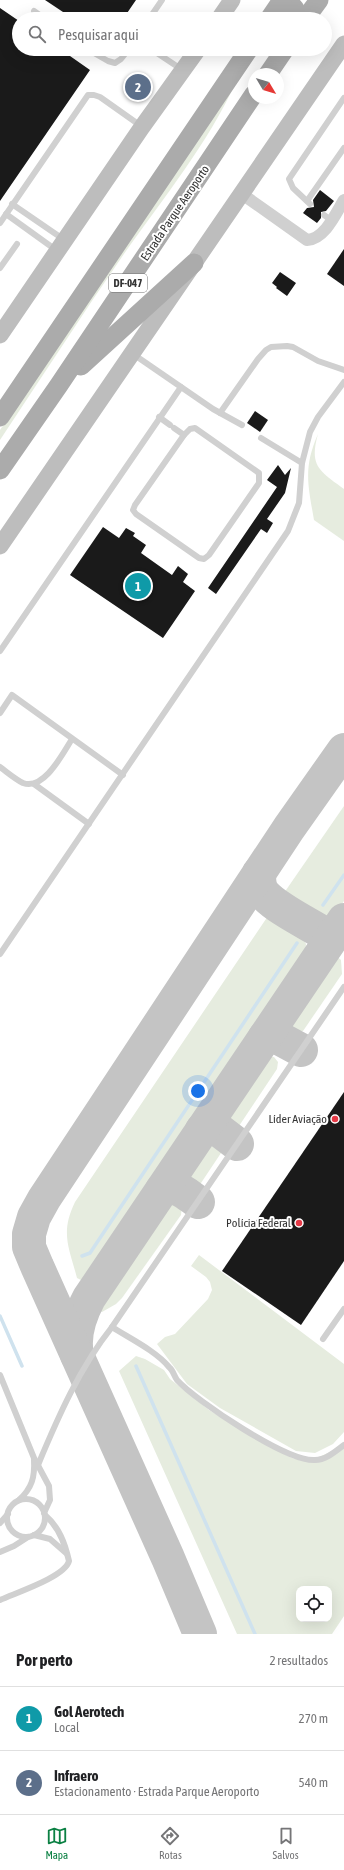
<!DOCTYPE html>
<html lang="pt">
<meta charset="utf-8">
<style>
:root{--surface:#fff;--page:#f6f6f6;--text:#202124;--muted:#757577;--line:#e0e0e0;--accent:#0b8043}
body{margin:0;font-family:"Asap Condensed",sans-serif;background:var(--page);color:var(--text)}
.controls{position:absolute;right:12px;bottom:12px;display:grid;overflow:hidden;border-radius:8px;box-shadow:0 4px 16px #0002}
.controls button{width:36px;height:36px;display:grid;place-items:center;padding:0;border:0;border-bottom:1px solid var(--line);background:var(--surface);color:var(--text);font:20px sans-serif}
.compass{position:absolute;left:248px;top:68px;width:36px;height:36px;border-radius:50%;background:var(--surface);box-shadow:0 4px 16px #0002;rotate:128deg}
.you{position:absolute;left:198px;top:1091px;width:14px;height:14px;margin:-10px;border:3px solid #fff;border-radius:50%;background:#1a73e8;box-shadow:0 0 0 6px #1a73e833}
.badge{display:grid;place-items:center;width:26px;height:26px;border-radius:50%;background:var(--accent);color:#fff;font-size:13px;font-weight:700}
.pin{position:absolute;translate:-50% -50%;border:2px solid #fff;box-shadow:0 1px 4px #0006}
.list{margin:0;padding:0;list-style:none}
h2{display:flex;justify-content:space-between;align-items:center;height:52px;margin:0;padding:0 16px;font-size:17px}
h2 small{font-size:13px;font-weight:400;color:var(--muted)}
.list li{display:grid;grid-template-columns:26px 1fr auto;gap:12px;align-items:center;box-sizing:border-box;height:64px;padding:0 16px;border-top:1px solid var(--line)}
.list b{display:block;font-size:15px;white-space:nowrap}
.list p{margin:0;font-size:13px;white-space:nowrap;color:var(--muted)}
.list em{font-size:13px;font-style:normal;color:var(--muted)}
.icon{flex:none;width:22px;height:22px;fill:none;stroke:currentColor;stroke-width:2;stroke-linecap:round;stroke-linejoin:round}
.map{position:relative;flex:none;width:344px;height:1634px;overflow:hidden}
.search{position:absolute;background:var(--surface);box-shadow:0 4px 16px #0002;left:12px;right:12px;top:12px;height:44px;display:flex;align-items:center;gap:10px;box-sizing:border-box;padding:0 14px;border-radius:22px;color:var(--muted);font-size:15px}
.sheet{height:180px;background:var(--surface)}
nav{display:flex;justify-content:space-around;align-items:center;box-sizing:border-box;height:56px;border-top:1px solid var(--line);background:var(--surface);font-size:11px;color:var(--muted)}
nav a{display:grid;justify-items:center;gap:2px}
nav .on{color:var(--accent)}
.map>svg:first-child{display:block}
</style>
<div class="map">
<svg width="344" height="1634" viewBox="0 0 344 1634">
<rect width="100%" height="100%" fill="#fff"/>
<g fill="#e6ecdf" fill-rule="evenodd">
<path d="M236,82C208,143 165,196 126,251C83,313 42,377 0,440V430Z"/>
<path d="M318,434C309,466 319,471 344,489V541L314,520C308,485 303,468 318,434Z"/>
<path d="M344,806V901C341,905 338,911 335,914C317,929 296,906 284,893Z"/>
<path d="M270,913L302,936L306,944L305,954L86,1277L81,1280L77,1278C69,1247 60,1233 75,1202Z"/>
<path d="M334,954L341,960L342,974L303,1031L296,1032L289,1025V1019Z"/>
<path d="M267,1056L274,1057L278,1062L277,1069L237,1129L233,1130L224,1124L223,1116L227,1109L261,1059Z"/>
<path d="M209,1144H216L221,1148V1153L197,1189L188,1186C187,1181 184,1175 186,1170C189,1160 200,1148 209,1144Z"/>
<path d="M168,1199L175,1200L182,1205L181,1215L122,1298L116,1304L102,1312L96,1311L92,1307L162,1202Z"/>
<path d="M199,1255L344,1364V1432L333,1444L315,1453L296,1451L220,1408L187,1384L157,1344L165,1337L175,1334L208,1299L212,1290L210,1282L206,1277L191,1266Z"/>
<path d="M136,1356L145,1359L164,1370L170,1379L209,1410L249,1435L292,1458L309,1462L344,1445V1616L332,1634H237L119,1371ZM299,1589H329V1619H299Z"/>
</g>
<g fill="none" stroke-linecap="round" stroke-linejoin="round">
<g stroke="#cfe2ee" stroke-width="3.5">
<path d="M323,905L344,875"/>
<path d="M82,1256L90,1253L297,943"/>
<path d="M0,1316L22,1366"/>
<path d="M136,1366L255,1634"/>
</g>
<g stroke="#c4c4c4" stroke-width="34">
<path d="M259,873C259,881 259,888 264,894C276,908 307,923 323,933"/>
<path d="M265,1037L275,1036L301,1050"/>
<path d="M202,1130L216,1128L237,1144"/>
<path d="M162,1190C176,1183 186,1194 198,1202"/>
<path d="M77,1355C73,1335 80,1315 89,1298L344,920"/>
<path d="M200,1634L168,1558L37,1266L29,1247V1234L34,1217L44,1199L289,828L344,750"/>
</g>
</g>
<g fill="#1a1a1a">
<path d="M45,0H136L123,19H80L72,13L69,16Z"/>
<path d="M0,8L19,21V49H60L90,70L0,201Z"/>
<path d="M320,190L334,201L326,211L321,212V218L317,223L303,213L307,208L314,207L313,200Z"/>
<path d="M344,249V286L327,274Z"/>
<path d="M280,272L296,283L287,296L276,288L277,287L272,283Z"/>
<path d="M255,411L268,420L260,432L247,423Z"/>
<path d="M278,465L285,475L291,468L285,493L267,519L273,523L267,533L261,529L216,594L208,588L277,487L267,480Z"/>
<path d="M103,527L119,538L126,528L135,533L133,536L146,545L141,553L172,575L178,566L188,574L183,582L195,591L163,638L70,575Z"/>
<path d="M344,1092V1261L301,1325L222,1271Z"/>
</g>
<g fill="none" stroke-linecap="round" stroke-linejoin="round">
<g stroke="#d0d0d0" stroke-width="6">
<path d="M34,11L45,19"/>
<path d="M149,19L162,0"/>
<path d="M87,49L108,61L115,63L121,59L129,49"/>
<path d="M151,49L181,69"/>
<path d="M307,201L344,148"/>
<path d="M12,204L63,239"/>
<path d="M310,204L293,188L289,179L344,98"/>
<path d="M6,214L56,250"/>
<path d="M324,215L331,220"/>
<path d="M0,223L88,95H94L100,97L141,126"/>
<path d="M0,268L17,244"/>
<path d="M133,354L213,409L242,425"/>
<path d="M220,413L258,359L266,350L271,347L287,346L293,347L318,361L344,370"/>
<path d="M159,417L170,425"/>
<path d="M174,428L184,435"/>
<path d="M195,428L259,473V483L209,555L204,559L199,558L136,514L133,510L135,505L184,435L190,429Z"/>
<path d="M261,438L302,463"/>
<path d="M0,651L181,387"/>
<path d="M0,713L12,695L123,775"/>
<path d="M0,767C7,772 15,779 23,783C44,791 63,753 72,739"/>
<path d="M34,784L89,824"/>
<path d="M0,954L288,531L299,503L302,463L310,432L318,417L344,382"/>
<path d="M112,1327C129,1338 156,1351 169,1367C173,1370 174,1376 177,1380C196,1401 287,1462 315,1460C326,1460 336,1451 344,1445"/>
<path d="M323,1339L344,1309"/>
<path d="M0,1375L34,1458L49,1486L50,1500L44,1513"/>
<path d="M38,1465C58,1417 80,1367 112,1327L344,987"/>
<circle cx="26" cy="1518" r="19"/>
<path d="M19,1500C32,1488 35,1477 34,1460"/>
<path d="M0,1523L8,1514"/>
<path d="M34,1535L50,1539L66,1553"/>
<path d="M0,1552L14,1546L28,1537"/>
<path d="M0,1600C15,1593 65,1577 69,1561C65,1543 59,1527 45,1515"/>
</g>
<path stroke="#d0d0d0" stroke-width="12" d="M242,194L307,240C325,239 336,213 344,200"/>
<g stroke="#bdbdbd" stroke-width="17">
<path d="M219,19L232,0"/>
<path d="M0,335L142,127L198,49"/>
<path d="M0,546L344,44"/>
</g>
<g stroke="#ababab" stroke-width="19">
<path d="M280,3C292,3 297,7 298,19"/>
<path d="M269,19L282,0"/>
<path d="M305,19L319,0"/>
<path d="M268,74L285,49"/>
<path d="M81,366L194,263"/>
<path d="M0,417L249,49"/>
<path d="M0,470L59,385L254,94"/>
</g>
</g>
<g fill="#e63946" stroke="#fff" stroke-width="1.5">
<circle cx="335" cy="1119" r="4"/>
<circle cx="299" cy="1223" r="4"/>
</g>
<g text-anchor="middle" stroke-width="4" stroke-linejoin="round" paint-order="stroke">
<rect fill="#fff" stroke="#707070" stroke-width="1" x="109" y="274" width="38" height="18" rx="3"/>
<g font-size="11" font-weight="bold" fill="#333">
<text x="128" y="287">DF-047</text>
</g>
<g font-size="12" fill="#333" stroke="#fff">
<text transform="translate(175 213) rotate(-56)" y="4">Estrada Parque Aeroporto</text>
</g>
<g font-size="12" fill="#333" stroke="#fff" text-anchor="end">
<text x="327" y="1123">Líder Aviação</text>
<text x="291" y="1227">Polícia Federal</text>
</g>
</g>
</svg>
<div class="controls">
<button><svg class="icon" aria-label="locate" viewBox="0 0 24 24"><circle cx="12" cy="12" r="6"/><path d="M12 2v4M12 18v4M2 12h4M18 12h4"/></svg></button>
</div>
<svg class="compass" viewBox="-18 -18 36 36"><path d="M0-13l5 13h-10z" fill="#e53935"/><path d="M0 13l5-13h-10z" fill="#757577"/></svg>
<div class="you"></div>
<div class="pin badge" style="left:138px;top:586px;background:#0f9aa8">1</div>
<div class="pin badge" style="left:138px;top:87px;background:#5c6f8a">2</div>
<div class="search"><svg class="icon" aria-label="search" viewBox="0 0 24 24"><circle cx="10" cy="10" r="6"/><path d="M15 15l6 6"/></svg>Pesquisar aqui</div>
</div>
<section class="sheet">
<h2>Por perto<small>2 resultados</small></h2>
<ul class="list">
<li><span class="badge" style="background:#0f9aa8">1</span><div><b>Gol Aerotech</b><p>Local</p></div><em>270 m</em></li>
<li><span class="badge" style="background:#5c6f8a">2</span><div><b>Infraero</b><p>Estacionamento · Estrada Parque Aeroporto</p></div><em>540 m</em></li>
</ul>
</section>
<nav>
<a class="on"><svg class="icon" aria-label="map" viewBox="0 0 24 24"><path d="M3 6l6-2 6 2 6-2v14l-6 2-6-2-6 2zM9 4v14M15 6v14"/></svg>Mapa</a>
<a><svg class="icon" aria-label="directions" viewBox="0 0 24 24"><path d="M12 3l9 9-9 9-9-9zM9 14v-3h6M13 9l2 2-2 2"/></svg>Rotas</a>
<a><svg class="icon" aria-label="saved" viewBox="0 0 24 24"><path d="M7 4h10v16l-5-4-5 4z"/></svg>Salvos</a>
</nav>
